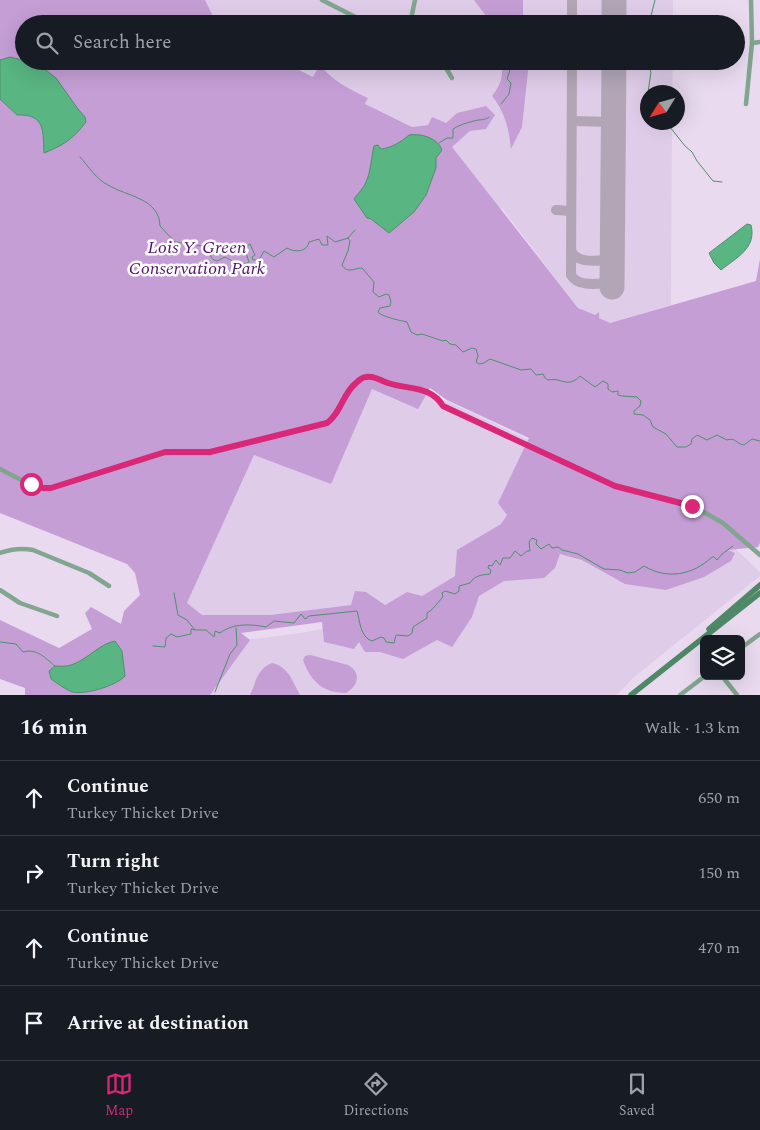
<!DOCTYPE html>
<meta charset="utf-8">
<style>
:root{--surface:#171b24;--page:#20242c;--text:#f1f3f6;--muted:#9ea1a6;--line:#363941;--accent:#db2777}
body{margin:0;font-family:Spectral,serif;background:var(--page);color:var(--text)}
.controls{position:absolute;right:15px;bottom:15px;display:grid;overflow:hidden;border-radius:8px;box-shadow:0 5px 20px #0002}
.controls button{width:45px;height:45px;display:grid;place-items:center;padding:0;border:0;border-bottom:1px solid var(--line);background:var(--surface);color:var(--text);font:25px sans-serif}
.compass{position:absolute;left:640px;top:85px;width:45px;height:45px;border-radius:50%;background:var(--surface);box-shadow:0 5px 20px #0002;rotate:233deg}
.stop{position:absolute;width:15px;height:15px;margin:-11px;border:4px solid #db2777;border-radius:50%;background:#fff}
.stop.end{background:#db2777;border-color:#fff;box-shadow:0 1px 5px #0008}
.list{margin:0;padding:0;list-style:none}
h2{display:flex;justify-content:space-between;align-items:center;height:65px;margin:0;padding:0 20px;font-size:21px}
h2 small{font-size:16px;font-weight:400;color:var(--muted)}
.list li{display:grid;grid-template-columns:32px 1fr auto;gap:15px;align-items:center;box-sizing:border-box;height:75px;padding:0 20px;border-top:1px solid var(--line)}
.list b{display:block;font-size:19px;white-space:nowrap}
.list p{margin:0;font-size:16px;white-space:nowrap;color:var(--muted)}
.list em{font-size:16px;font-style:normal;color:var(--muted)}
.icon{flex:none;width:28px;height:28px;fill:none;stroke:currentColor;stroke-width:2;stroke-linecap:round;stroke-linejoin:round}
.map{position:relative;flex:none;width:760px;height:695px;overflow:hidden}
.search{position:absolute;background:var(--surface);box-shadow:0 5px 20px #0002;left:15px;right:15px;top:15px;height:55px;display:flex;align-items:center;gap:12px;box-sizing:border-box;padding:0 18px;border-radius:28px;color:var(--muted);font-size:19px}
.sheet{height:365px;background:var(--surface)}
nav{display:flex;justify-content:space-around;align-items:center;box-sizing:border-box;height:70px;border-top:1px solid var(--line);background:var(--surface);font-size:14px;color:var(--muted)}
nav a{display:grid;justify-items:center;gap:2px}
nav .on{color:var(--accent)}
.map>svg:first-child{display:block}
</style>
<div class="map">
<svg width="760" height="695" viewBox="0 0 760 695">
<rect width="100%" height="100%" fill="#e9daf0"/>
<g fill="#dfcce8">
<path d="M205,0H673V24H217Z"/>
<path d="M281,61H501L503,72L499,87L492,96L504,115L510,135L516,61H673L672,92H648V122L672,123L671,305L610,323L578,308L502,208L500,209L451,147L470,131L457,113L446,123L412,127L365,104L368,98L343,85L326,74L320,64L313,77Z"/>
<path d="M374,381L414,390L435,399L449,402L552,451L501,524L458,550L455,576L422,596L407,592L385,605L366,592L351,605L270,615H202L187,603L254,455Z"/>
<path d="M604,491L722,536L760,572V576L634,677L617,695H166L168,645L255,639L300,633L447,607Z"/>
</g>
<g fill="#c49ed5" fill-rule="evenodd">
<path d="M0,0H205L217,24H24V61H281L313,77L320,64C331,81 350,89 368,98L365,104L412,127L428,125L432,117L446,123L457,113L486,106L495,115L486,129L470,131L452,147L578,308L595,315L599,312V318L610,323L756,281L760,259V543L758,547L728,550L735,553L731,561L704,577L666,590L625,584L582,560L560,554L555,568L544,578L504,581L479,596L472,617L452,647L437,640L403,659L380,652H365L359,642L354,649L324,642L322,622L241,633L250,640L210,695H25V688L0,679V620L59,648L92,629L85,613L91,607L121,624L124,611L140,595L135,573L127,564L0,513ZM430,388L447,400L529,438L498,503L507,515L501,524L457,550L455,576L422,596L407,592L385,605L366,592L355,591L351,605L270,615H202L187,603L254,455L331,484L372,389L418,409Z"/>
<path d="M474,0H523V24H492Z"/>
<path d="M501,61L529,62L522,127L511,149C509,128 505,113 492,96C501,85 504,75 501,61Z"/>
<path d="M310,655L348,665C362,673 358,686 346,693C323,693 311,682 303,660L305,656Z"/>
<path d="M272,663C288,666 293,682 300,695H250C256,682 257,669 272,663Z"/>
</g>
<g fill="#59b582" stroke="#508f6e">
<path d="M10,57L38,64L56,78L78,109L85,117L86,122C73,139 64,145 44,153C43,130 45,114 17,115L0,99V60Z"/>
<path d="M409,135C421,133 438,138 442,150L436,158V168L426,195L414,212L389,233L371,219L367,218L354,199C358,193 364,188 366,182C371,171 371,158 374,146L378,145L381,149C391,148 401,142 409,135Z"/>
<path d="M747,224L751,225C757,248 736,258 721,270L714,263L709,253Z"/>
<path d="M115,641L122,651L125,676C116,686 85,695 72,692C65,689 58,684 51,679L49,671L55,666C60,666 66,667 71,665C87,660 99,644 115,641Z"/>
</g>
<g fill="none" stroke-linecap="round" stroke-linejoin="round">
<g stroke="#508f6e" stroke-width="1">
<path d="M649,24L655,0"/>
<path d="M648,93L651,72L649,67L650,61"/>
<path d="M501,104L509,94L511,83L507,79L513,61"/>
<path d="M666,122L685,146L692,152L697,161L713,181L722,182"/>
<path d="M439,143L447,138H453V129C459,125 466,123 474,121C480,119 484,121 489,117"/>
<path d="M80,157C89,167 96,179 108,185C128,197 159,198 160,226L175,242L209,247C211,254 209,259 217,261L225,257L234,262L245,264L249,262L246,253L248,245L250,244L255,255L252,257L253,260H259L264,251L274,257L287,248C295,253 307,252 309,242L319,239L322,245H328L327,236L335,242L348,238L350,241L348,251L342,265C347,274 355,268 362,268L374,282L373,292L379,297L386,294L389,295L391,302L390,306L380,308L378,312L380,314C388,318 398,320 407,322L411,332L417,335L422,334L443,341L446,340L450,344L456,345L463,352L472,348L476,349L478,356L476,362L479,364L484,363L490,359L521,370L531,369L536,375L543,374L545,378L548,380C562,377 567,389 580,376L595,387L603,381L608,384V389L612,392L618,391V395L622,396L637,397L641,401L640,406L634,411V414L643,415L650,420L653,427L666,434L677,447H686L691,444L692,439L697,435L707,440L717,435L727,440C736,437 736,444 744,445L752,439L760,441"/>
<path d="M348,238L355,230"/>
<path d="M174,593L178,615L187,620L195,630H206L214,637L215,631L220,633C233,623 251,624 266,627L274,621L294,623L301,614L305,619L309,616L357,611C360,621 360,637 372,641L381,637L384,638L386,642L394,643L396,635L408,636L412,633L413,627L427,618V613C433,610 438,602 443,597L442,593L445,591L455,594L459,591V586L470,583C475,575 482,575 490,574L491,570L488,568L489,565L492,566L496,560L500,565L503,558H510L515,551L521,556L527,551H530L529,542L532,538L537,540L536,544L541,549L549,544L552,548L558,547L562,550L578,554L604,569L620,570L628,573L635,572L644,566C667,580 693,575 712,557H714L717,560L722,554L733,546"/>
<path d="M0,642L16,644L23,652C37,648 45,658 55,666"/>
<path d="M153,646L165,647L166,638L171,634L177,637L191,634V629L194,630"/>
<path d="M215,692L230,654L237,645L236,628"/>
</g>
<g stroke="#b1a5b6" stroke-width="10">
<path d="M572,24V0"/>
<path d="M572,61L571,275C578,288 600,283 612,283"/>
<path d="M572,121L613,122"/>
<path d="M556,210L571,211"/>
<path d="M571,250C576,265 600,260 612,260"/>
</g>
<g stroke="#b1a5b6" stroke-width="25">
<path d="M614,24V0"/>
<path d="M612,287L614,61"/>
</g>
<g stroke="#81a58e" stroke-width="4.5">
<path d="M322,0L369,24"/>
<path d="M410,24L415,0"/>
<path d="M752,43L760,42"/>
<path d="M438,61L446,68L452,78"/>
<path d="M746,104L752,43L751,0"/>
<path d="M0,469C16,477 33,488 51,488L165,453L210,452L327,423L332,419L349,389L355,383L367,376L374,377L389,384L427,392L438,398L443,406L615,486L679,502L702,511L723,523L760,555"/>
<path d="M0,553C11,549 21,548 33,550L89,573L109,586"/>
<path d="M0,590L20,603L57,616"/>
<path d="M741,648L760,634"/>
<path d="M722,676L737,695"/>
<path d="M680,695L705,676"/>
</g>
<g stroke="#4f8867" stroke-width="5.5">
<path d="M709,629L760,585"/>
<path d="M631,695L760,593"/>
</g>
</g>
<g fill="none" stroke-linecap="round" stroke-linejoin="round">
<path stroke="#db2777" stroke-width="6" d="M31,484L43,488H51L165,452H210L327,423C341,413 343,393 356,383C359,380 362,377 366,377C374,375 381,381 388,383C409,390 430,385 443,406L615,486L692,506"/>
</g>
<g text-anchor="middle" stroke-width="5" stroke-linejoin="round" paint-order="stroke">
<g font-size="18" font-style="italic" fill="#54136b" stroke="#fff">
<text x="197" y="253">Lois Y. Green<tspan x="197" dy="21">Conservation Park</tspan></text>
</g>
</g>
</svg>
<div class="controls">
<button><svg class="icon" aria-label="layers" viewBox="0 0 24 24"><path d="M12 4l9 5-9 5-9-5zM3 14l9 5 9-5"/></svg></button>
</div>
<svg class="compass" viewBox="-18 -18 36 36"><path d="M0-13l5 13h-10z" fill="#e53935"/><path d="M0 13l5-13h-10z" fill="#9ea1a6"/></svg>
<div class="stop" style="left:31px;top:484px"></div>
<div class="stop end" style="left:692px;top:506px"></div>
<div class="search"><svg class="icon" aria-label="search" viewBox="0 0 24 24"><circle cx="10" cy="10" r="6"/><path d="M15 15l6 6"/></svg>Search here</div>
</div>
<section class="sheet">
<h2>16 min<small>Walk · 1.3 km</small></h2>
<ul class="list">
<li><svg class="icon" aria-label="ahead" viewBox="0 0 24 24"><path d="M12 20V5M6 11l6-6 6 6"/></svg><div><b>Continue</b><p>Turkey Thicket Drive</p></div><em>650 m</em></li>
<li><svg class="icon" aria-label="right" viewBox="0 0 24 24"><path d="M7 20v-9h11M14 6l5 5-5 5"/></svg><div><b>Turn right</b><p>Turkey Thicket Drive</p></div><em>150 m</em></li>
<li><svg class="icon" aria-label="ahead" viewBox="0 0 24 24"><path d="M12 20V5M6 11l6-6 6 6"/></svg><div><b>Continue</b><p>Turkey Thicket Drive</p></div><em>470 m</em></li>
<li><svg class="icon" aria-label="arrive" viewBox="0 0 24 24"><path d="M6 21V4h12l-3 4 3 4H6"/></svg><div><b>Arrive at destination</b></div></li>
</ul>
</section>
<nav>
<a class="on"><svg class="icon" aria-label="map" viewBox="0 0 24 24"><path d="M3 6l6-2 6 2 6-2v14l-6 2-6-2-6 2zM9 4v14M15 6v14"/></svg>Map</a>
<a><svg class="icon" aria-label="directions" viewBox="0 0 24 24"><path d="M12 3l9 9-9 9-9-9zM9 14v-3h6M13 9l2 2-2 2"/></svg>Directions</a>
<a><svg class="icon" aria-label="saved" viewBox="0 0 24 24"><path d="M7 4h10v16l-5-4-5 4z"/></svg>Saved</a>
</nav>
